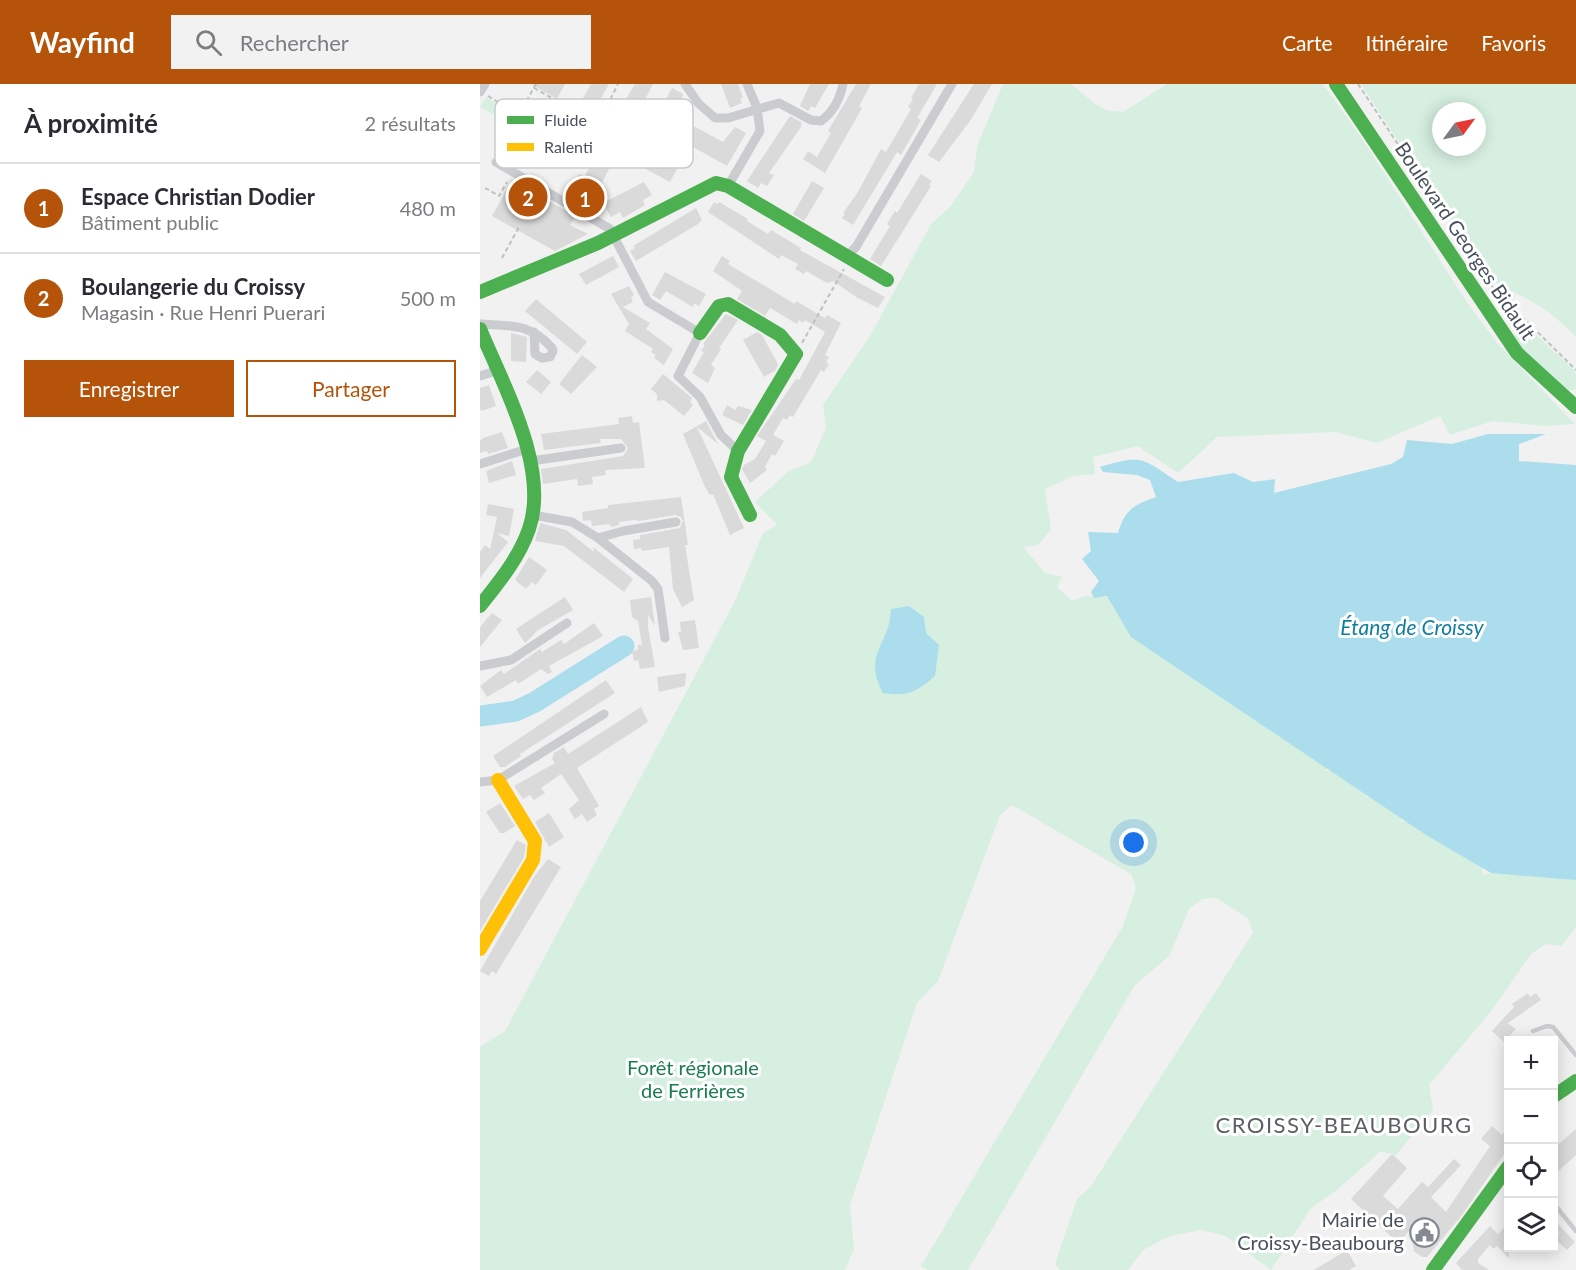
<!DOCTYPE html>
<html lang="fr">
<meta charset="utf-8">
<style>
:root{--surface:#fff;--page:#f2f2f3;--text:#2b2b33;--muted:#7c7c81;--line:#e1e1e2;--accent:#b45309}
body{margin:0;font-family:Lato,sans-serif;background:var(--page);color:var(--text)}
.controls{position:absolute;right:18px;bottom:18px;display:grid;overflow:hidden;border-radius:0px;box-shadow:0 3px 15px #0003}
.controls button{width:54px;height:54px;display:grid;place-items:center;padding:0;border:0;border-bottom:2px solid var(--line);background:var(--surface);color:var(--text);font:30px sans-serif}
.compass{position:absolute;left:952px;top:18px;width:54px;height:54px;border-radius:50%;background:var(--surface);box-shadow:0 3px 15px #0003;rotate:57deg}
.you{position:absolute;left:654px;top:759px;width:21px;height:21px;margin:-15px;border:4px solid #fff;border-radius:50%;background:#1a73e8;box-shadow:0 0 0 9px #1a73e833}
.badge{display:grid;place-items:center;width:39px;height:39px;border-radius:50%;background:var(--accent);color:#fff;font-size:20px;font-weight:700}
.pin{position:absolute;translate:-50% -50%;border:3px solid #fff;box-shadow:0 2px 6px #0006}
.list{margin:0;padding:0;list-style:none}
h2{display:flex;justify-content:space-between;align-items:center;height:78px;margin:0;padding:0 24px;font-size:26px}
h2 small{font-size:20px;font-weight:400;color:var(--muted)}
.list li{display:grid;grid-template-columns:39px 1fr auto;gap:18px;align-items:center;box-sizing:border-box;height:90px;padding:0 24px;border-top:2px solid var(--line)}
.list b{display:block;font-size:22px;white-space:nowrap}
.list p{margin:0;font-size:20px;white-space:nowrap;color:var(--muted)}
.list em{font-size:20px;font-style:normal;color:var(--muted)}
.actions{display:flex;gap:12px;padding:18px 24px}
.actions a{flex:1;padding:14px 0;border:2px solid var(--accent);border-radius:0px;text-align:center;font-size:21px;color:var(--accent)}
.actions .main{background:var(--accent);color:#fff}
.icon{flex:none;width:33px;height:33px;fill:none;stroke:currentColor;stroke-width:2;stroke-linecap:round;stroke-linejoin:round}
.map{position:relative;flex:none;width:1096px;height:1186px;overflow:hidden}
header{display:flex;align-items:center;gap:36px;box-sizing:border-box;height:84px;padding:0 30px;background:var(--accent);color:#fff}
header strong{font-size:28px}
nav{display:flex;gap:33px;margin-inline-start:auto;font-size:21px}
.search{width:420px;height:54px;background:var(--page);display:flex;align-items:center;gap:15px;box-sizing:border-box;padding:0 21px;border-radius:0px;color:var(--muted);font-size:22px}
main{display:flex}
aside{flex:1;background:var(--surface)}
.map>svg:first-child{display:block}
</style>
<header>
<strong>Wayfind</strong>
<div class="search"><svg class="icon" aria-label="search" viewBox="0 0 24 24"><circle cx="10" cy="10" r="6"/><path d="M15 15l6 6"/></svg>Rechercher</div>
<nav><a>Carte</a><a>Itinéraire</a><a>Favoris</a></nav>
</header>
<main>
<aside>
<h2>À proximité<small>2 résultats</small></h2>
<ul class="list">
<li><span class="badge">1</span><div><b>Espace Christian Dodier</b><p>Bâtiment public</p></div><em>480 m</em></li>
<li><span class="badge">2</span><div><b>Boulangerie du Croissy</b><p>Magasin · Rue Henri Puerari</p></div><em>500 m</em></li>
</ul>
<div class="actions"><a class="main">Enregistrer</a><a>Partager</a></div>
</aside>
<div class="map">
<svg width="1096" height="1186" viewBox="0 0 1096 1186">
<rect width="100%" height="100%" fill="#f1f1f1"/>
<g fill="#d6efe0" fill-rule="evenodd">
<path d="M523,0H591L615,20L626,26L643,28L687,0H843L883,56L986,217L1017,259L1095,340L1066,342L1013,337L970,351L960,332L897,359L856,348L737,353L698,389L658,362L613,373L615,390L593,392L565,405L571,446L558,461L543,463L565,489L582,493L577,503L592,517L604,512L635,514L854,674L845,687H871L884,702L886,713L903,709L919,717L921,738L936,735L1001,776L1003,791L1025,785L1096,788V843L1082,862L1066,860L1051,870L1012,926L949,1001L953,1026L916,1071L901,1067L857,1106L831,1124L791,1186L746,1152L721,1146L690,1152L663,1166L648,1186H580L575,1180L597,1115L611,1102L773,849L768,834L736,814L722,815L709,825L689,872L655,901L488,1186H448L441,1182L643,842L656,804L651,790L532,721L520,731L458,897L437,919L370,1121L374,1165L365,1186H0V963L25,947L255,517L283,449L297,441L275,418L309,387L331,378L346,344L343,321L390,252L451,140L470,123L494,88L497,62Z"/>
<path d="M881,0H1096V253C1081,237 1063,223 1044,213C1031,206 1019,203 1007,193ZM961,27H997V63H961Z"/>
<path d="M6,13L48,38L31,69L23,65L26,59L23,57L25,52L17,40L20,34L0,23Z"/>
<path d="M1042,248L1054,249L1093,285L1096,290V305L1088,307L1036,258L1035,251Z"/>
</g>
<g fill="#abddec">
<path d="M1008,350H1066L1039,360V377L1096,381V796L1011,789L946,751L651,553L627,512L614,514L611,508L619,497L602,475L611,467L608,448L638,449C645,425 654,421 676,413L670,396L657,391L623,388L620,383C663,370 662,374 698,398L754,389L773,398L795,395L794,409L911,380L923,373L927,356L972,360Z"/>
<path d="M429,522L444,533L446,549L459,561L455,592C436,608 429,613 403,609C382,568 410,562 411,525Z"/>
</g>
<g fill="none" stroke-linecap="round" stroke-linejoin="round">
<path stroke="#abddec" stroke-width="21" d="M0,632L36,627L55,618L144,562"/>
</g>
<g fill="#dadadb">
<path d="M51,0H85L77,15Z"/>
<path d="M111,0H129L112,30L98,23Z"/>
<path d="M155,0H173L117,108L116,106L108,119L104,116L101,120L87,112L99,90L104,93L120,66L127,65L138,45L133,42L138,28Z"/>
<path d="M241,0H258L263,13L260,15L262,19L250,24Z"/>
<path d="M330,0H349L335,24L332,22L328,27L320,22Z"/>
<path d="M376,0H391L379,22L382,24L345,89L323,75L328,67L337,73L351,49L348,47Z"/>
<path d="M439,0H457L437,34L441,36L421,71L417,68L373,141L362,134L365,130L363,129L378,108L401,65L406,68L431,25L428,23L433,15L431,14Z"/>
<path d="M494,0H512L490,37L459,78L448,71Z"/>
<path d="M192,4L203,10L197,33L243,58L255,43L266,49L247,82L188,49L180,57L169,50V46Z"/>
<path d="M310,32L321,38V43L289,89L294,91L287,102L281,99L278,104L267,97Z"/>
<path d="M171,67L197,85L190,98L162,83Z"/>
<path d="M441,90L452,97L449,101L451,102L401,182L390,175L410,142L407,140L415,127L417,129Z"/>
<path d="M32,96L95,132L90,141L108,150L75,167L12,132Z"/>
<path d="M332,97L344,104L324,137L313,130Z"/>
<path d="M164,98L172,111L163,116L165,121L143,134L140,128L131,133L123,119Z"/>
<path d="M234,118L238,120L239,118L268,135L267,137L288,150L291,146L321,164L320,166L405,213L398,224L376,213L353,197L347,199L326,187L324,190L315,185L318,180L301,171L299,175L228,128Z"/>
<path d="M216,124L222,136L218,140L156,177L150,167L155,164L153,162Z"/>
<path d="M133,172L139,183L106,201L99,190Z"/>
<path d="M242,172L250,177L248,180L315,220L316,217L345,234L347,231L361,239L345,271L349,273L346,278L349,280L344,288L341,286L313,333L310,331L307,336L303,334L293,351L304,357L295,372L292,370L285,383L287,386L270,399L262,385L264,381L275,375L286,357L277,352L316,295L319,296L345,248L325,236L323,239L319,236L317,240L290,224L285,232L257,215L262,207L233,187Z"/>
<path d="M185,188L226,210L219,222L214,219L213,223L186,207L180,216L172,211Z"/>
<path d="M149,202L154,211L151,213L153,218L143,223L170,239L166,245L193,265L184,281L174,274L176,271L171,268L173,265L145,247L149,240L131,210Z"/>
<path d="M56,215L107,258L97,270L45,227Z"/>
<path d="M246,230L258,236L239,264L241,265L231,281L235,284L228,299L212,289L224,268L221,267L225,261L223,260Z"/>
<path d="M277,248L282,251L298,280L296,286L284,293L263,256Z"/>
<path d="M31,249L47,253L46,278L31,277Z"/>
<path d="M102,271L117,283L91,310L79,300Z"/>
<path d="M57,286L71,298L61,310L46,298Z"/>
<path d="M183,290L212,314L210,317L213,321L204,332L184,316L177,317V310L171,305Z"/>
<path d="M9,301L16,322L2,327L0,325V304Z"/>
<path d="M247,321L255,326L258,322L272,326L263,341L242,331Z"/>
<path d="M152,332L153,339L159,338L165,384L125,386L126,391L112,393L113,400L98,402L97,395L63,400L61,385L143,372L148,364L141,355H120L121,359L64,366L61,350L139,340L138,334Z"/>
<path d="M226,337L238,360L217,343L264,444L250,451L233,410L230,411L225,403L203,350Z"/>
<path d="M22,348L28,364L8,370L7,367L0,369V357L3,354Z"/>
<path d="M32,377L36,391L9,399L6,387Z"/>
<path d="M201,413L208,461H205L214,516L202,523L193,505L189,463L162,467L161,464L154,465L153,456L160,455V451L200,444L203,437L201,433L195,431L159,437L155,436L139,438V441L131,443L130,440L112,442L111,436L103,437L102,428L128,424V421Z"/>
<path d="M8,420L34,425L29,452L17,449L28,458L0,494V468L5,461L10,465L17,433L6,431Z"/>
<path d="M60,439L86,446L114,468L113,463L153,495L144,508L84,462L55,457Z"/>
<path d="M49,473L67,486L56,501L52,498L46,505L35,496Z"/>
<path d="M85,513L93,526L58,546L45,559L36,545Z"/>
<path d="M171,513L175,542L168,531V543L175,583L160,585L158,576L154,577L152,567L158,566V561H162L158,537L152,533L150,516Z"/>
<path d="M12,529L22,536L0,563V543Z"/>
<path d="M215,536L219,564L203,566L198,548H201L200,538Z"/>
<path d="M114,539L123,552L69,582L72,588L68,590L61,585L38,600L36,596L7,613L0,602L21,586L24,590L60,565L62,568L81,556L84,560Z"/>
<path d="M206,589L205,602L179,608L177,593Z"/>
<path d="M126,596L135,609L40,670L41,672L25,683H20L13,672Z"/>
<path d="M161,623L168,638L97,684L119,722L114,725L117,731L107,738L102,730L95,735L89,725L99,716L81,690L61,704L65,709L54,716L50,711L43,715L34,702L75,679L72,675L74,669L84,663L88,670Z"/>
<path d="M20,719L35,742L24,749H20L6,728Z"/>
<path d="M69,729L84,753L69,763L55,738Z"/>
<path d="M37,756L46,761L44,773L0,847V817Z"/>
<path d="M68,775L81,783L16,890L12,887L9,892L0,887L54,793Z"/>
<path d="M1048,909L1050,913L1056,909L1061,916L1028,939L1036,945L1024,958L1012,947L1034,923L1032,920Z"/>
<path d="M1012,1042L1022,1051L1029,1042V1063L982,1131L947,1173H942L934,1167L930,1146L918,1159L871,1115L912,1070L927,1084L903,1112L918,1125L942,1098L948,1103L974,1075L981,1081L951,1113L966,1128L1010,1062L1001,1055Z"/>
<path d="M1096,1045V1071L1074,1091V1064Z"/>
<path d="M1076,1138L1095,1158L1087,1166L1074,1154L1079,1150Z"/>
<path d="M1029,1139V1174L1017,1162L1013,1165L1010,1161L998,1175V1179L1009,1186H982L976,1179L1010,1142L1018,1150Z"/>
<path d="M867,1166L876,1182L869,1186H834Z"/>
</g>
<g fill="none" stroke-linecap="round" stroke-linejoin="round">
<g stroke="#b8c4c1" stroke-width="2" stroke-dasharray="4.5 3" stroke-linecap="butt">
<path d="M878,0L1014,205L1096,286"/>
<path d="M54,4L88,23"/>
<path d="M8,12L49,36"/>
<path d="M39,30L56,0"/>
<path d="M117,42L138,0"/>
<path d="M121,50L150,66L179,61L211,81"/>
<path d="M188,66L212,29"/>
<path d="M5,104L19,112L27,98"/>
<path d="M22,174L39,143"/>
<path d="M322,259L364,185"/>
</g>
<g stroke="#cacccf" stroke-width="4.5">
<path d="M1053,947L1067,942L1073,943L1096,971"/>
<path d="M1074,1120L1096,1147"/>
</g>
<g stroke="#cacccf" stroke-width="9">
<path d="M205,0L218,19L235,34H248L299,19L331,36L341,37C353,28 360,15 363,0"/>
<path d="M0,8L5,0"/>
<path d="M16,78L130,145L168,218L220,249L198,292L220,313L241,351L258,367"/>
<path d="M248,102L280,47L277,24L267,0"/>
<path d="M368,171L376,163L472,0"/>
<path d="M0,240C30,242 50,239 72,264L73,267L70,273L62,274L55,270L54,248"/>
<path d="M0,292L16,287"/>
<path d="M51,377L141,364"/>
<path d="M0,380L47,365"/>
<path d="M53,431L92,438L118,454L172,497L178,505L185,554"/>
<path d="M118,454L143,447L196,438"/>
<path d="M0,582L31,576L87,539"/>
<path d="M0,698L18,696L124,630"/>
</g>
<g stroke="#4caf50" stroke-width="14">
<path d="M856,0L1037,269L1096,323"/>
<path d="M0,208L118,159L236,99L248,102L407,196"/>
<path d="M0,245C23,301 70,384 49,445C39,474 19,498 0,522"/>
<path d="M220,249L239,222L248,220L300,251L316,270L258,367L251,393L270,431"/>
<path d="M1074,1012L1096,997"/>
<path d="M953,1186L1028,1083"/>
</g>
<path stroke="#ffc107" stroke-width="14" d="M0,865L53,776L55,757L18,696"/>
</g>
<defs>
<symbol id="civic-ring" viewBox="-11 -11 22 22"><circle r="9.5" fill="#fff" stroke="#838a91" stroke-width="1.5"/><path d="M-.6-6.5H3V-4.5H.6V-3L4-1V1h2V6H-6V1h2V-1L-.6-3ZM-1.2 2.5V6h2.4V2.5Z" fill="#838a91"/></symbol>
</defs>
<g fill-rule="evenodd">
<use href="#civic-ring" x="928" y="1132" width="33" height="33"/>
</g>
<g text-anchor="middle" stroke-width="6" stroke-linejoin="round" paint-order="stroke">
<g font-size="20" fill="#48525d" stroke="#fff">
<text transform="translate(985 157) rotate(56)" y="7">Boulevard Georges Bidault</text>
</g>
<g font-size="20" fill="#197d4e" stroke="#fff">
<text x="213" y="991">Forêt régionale<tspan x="213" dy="23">de Ferrières</tspan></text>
</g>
<g font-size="20" fill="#48525d" stroke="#fff" text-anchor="end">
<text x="924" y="1143">Mairie de<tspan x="924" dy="23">Croissy-Beaubourg</tspan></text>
</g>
<g font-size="21" font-style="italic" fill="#0f7ea0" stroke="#fff">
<text x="932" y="551">Étang de Croissy</text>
</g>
<g font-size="22" letter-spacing="1.5" fill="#5c6064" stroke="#fff">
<text x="864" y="1049">CROISSY-BEAUBOURG</text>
</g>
</g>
<rect x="15" y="15" width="198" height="69" rx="9" fill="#fff" stroke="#c8cbce" stroke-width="1.5"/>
<rect x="27" y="32" width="27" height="8" fill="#4caf50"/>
<rect x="27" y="59" width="27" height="8" fill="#ffc107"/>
<g font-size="16" fill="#48525d">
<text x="64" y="42">Fluide</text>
<text x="64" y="69">Ralenti</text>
</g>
</svg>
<div class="controls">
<button>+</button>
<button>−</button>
<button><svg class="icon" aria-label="locate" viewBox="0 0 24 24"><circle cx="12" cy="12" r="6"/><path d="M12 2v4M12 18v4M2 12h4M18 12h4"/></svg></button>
<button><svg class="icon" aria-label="layers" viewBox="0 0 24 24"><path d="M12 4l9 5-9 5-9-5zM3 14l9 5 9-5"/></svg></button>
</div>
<svg class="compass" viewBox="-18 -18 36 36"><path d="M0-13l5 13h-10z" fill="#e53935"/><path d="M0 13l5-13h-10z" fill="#7c7c81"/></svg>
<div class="you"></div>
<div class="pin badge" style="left:105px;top:114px">1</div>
<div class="pin badge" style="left:48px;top:113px">2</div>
</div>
</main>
